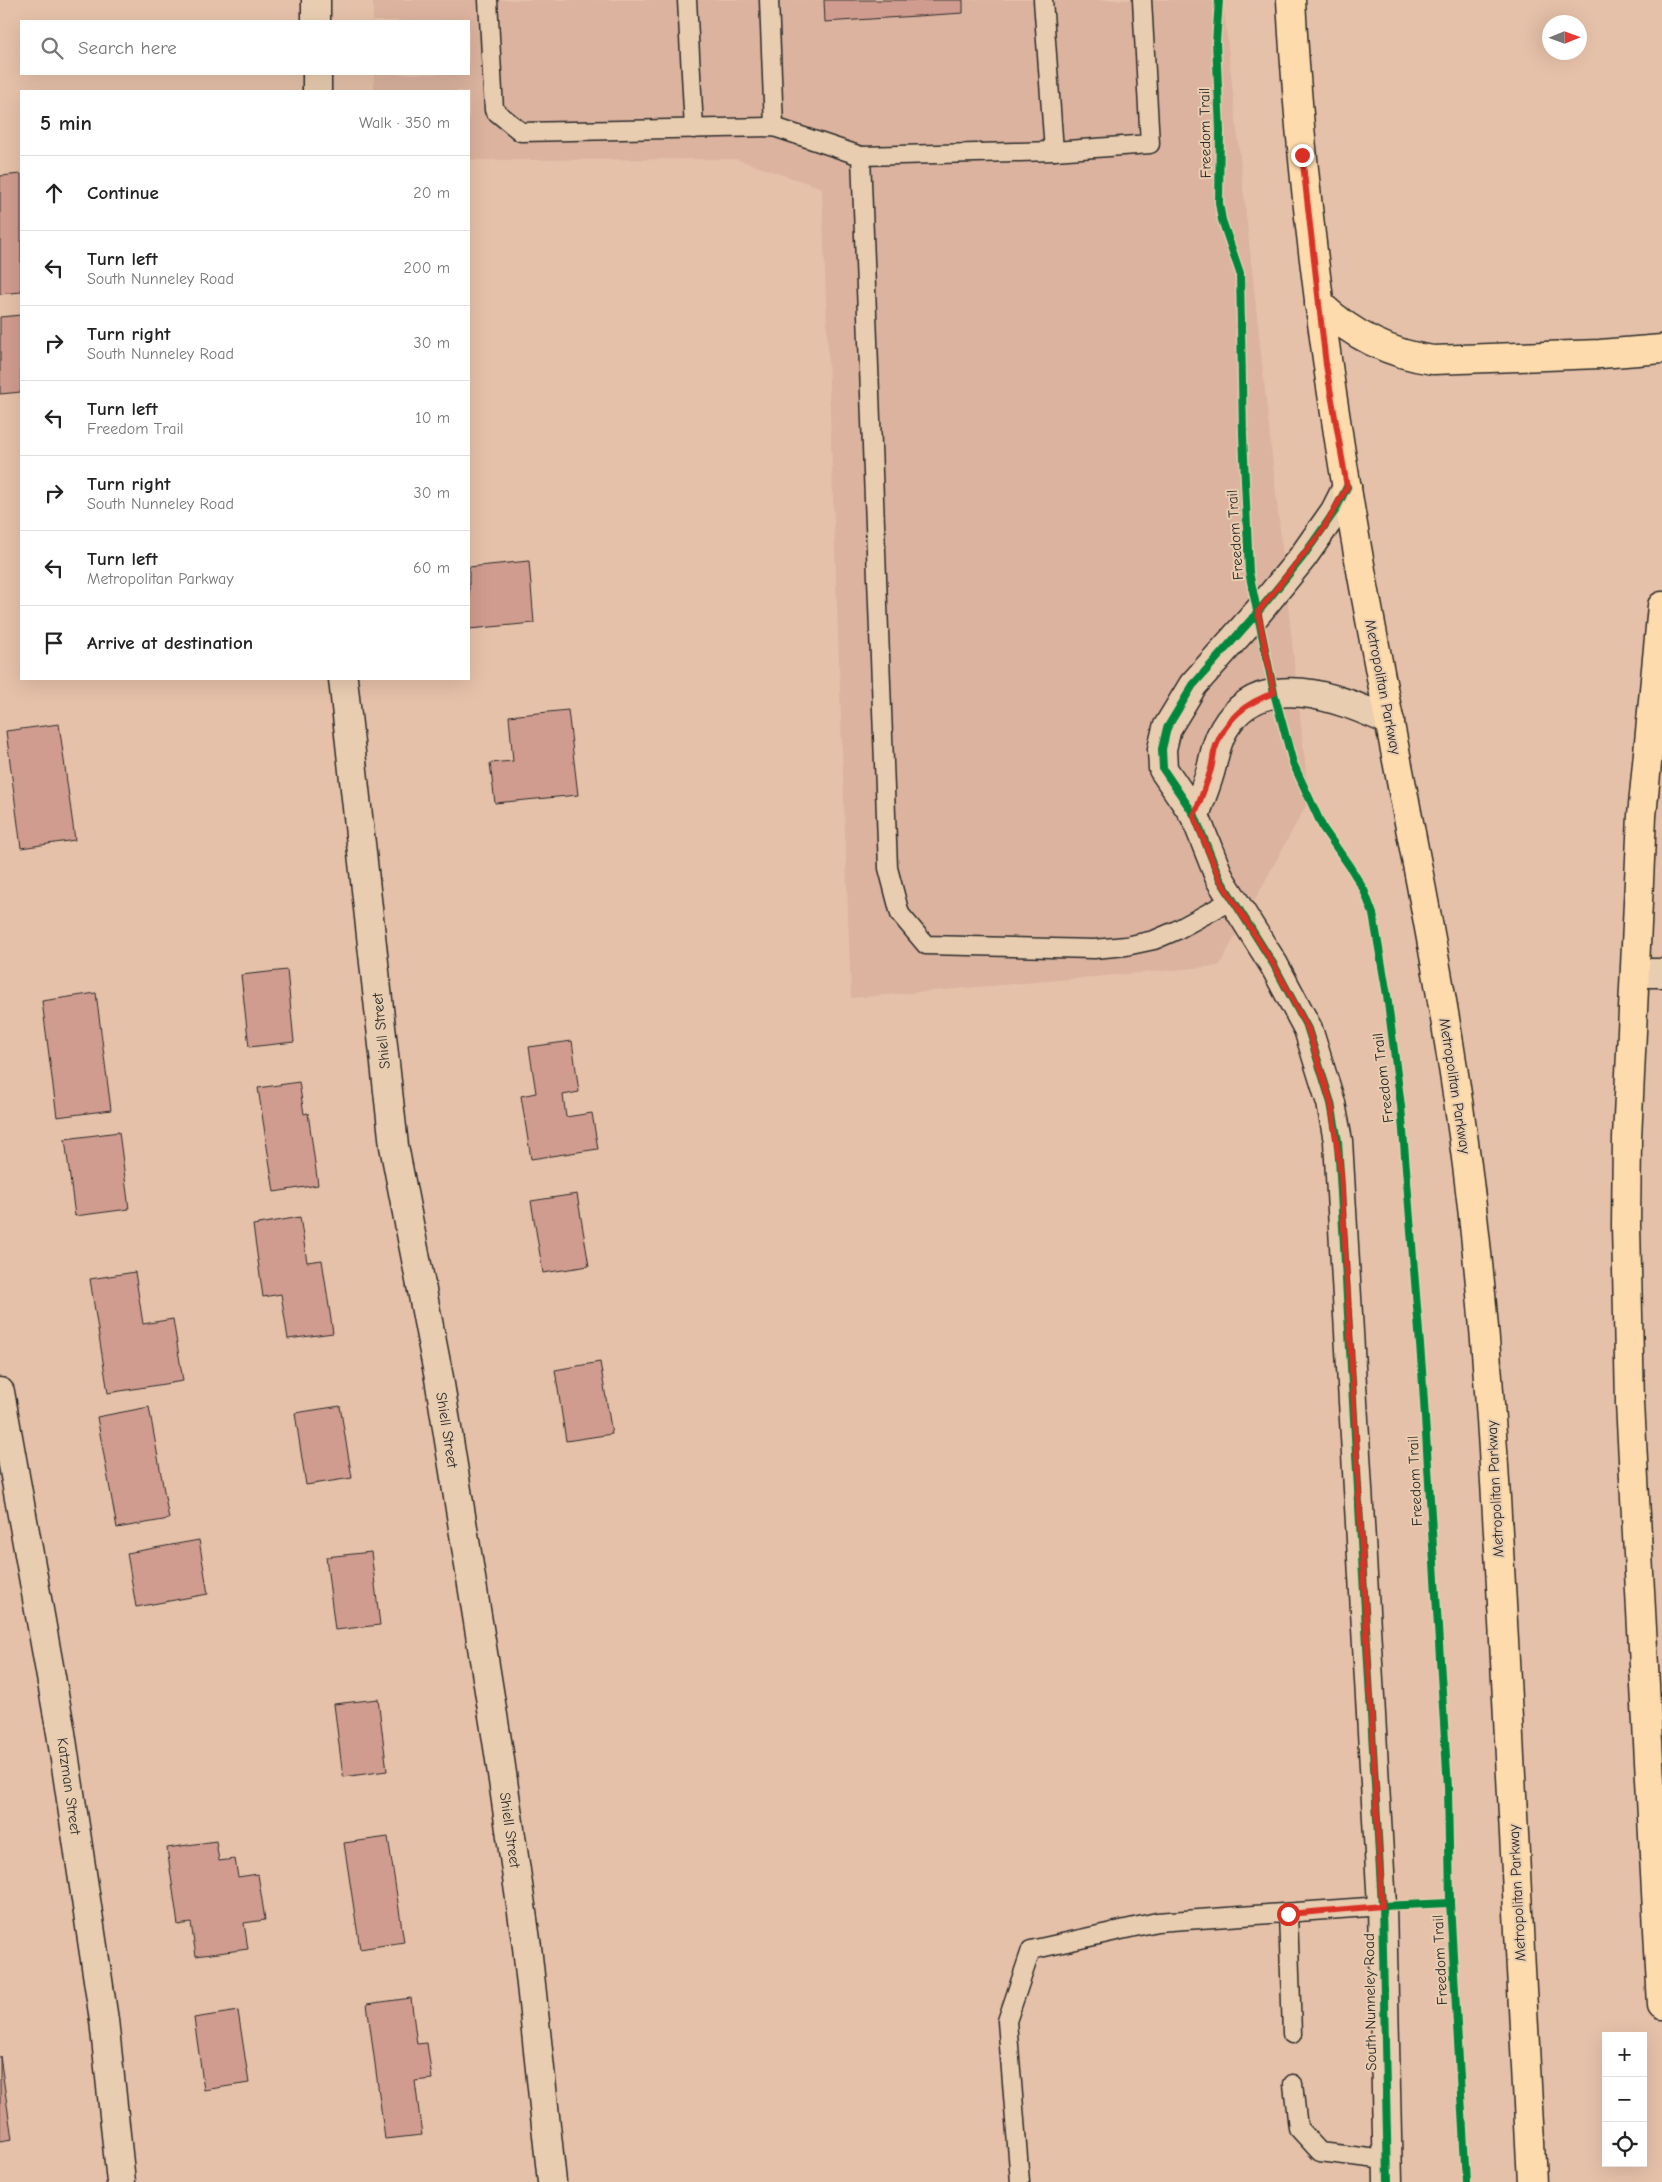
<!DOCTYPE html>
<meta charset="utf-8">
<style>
:root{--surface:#fff;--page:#f6f6f6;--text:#222;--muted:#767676;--line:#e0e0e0}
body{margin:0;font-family:"Comic Neue",sans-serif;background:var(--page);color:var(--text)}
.controls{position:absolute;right:15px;bottom:15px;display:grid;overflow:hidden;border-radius:0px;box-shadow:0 5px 20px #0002}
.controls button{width:45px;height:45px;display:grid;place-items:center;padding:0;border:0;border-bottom:1px solid var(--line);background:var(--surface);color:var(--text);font:25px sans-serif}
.compass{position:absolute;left:1542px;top:15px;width:45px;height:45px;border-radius:50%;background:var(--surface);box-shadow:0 5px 20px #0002;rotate:89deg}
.stop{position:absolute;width:15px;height:15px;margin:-11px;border:4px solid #d93025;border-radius:50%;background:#fff}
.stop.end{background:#d93025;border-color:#fff;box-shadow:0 1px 5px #0008}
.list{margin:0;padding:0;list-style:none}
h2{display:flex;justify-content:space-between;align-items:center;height:65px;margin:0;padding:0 20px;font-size:21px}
h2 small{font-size:16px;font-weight:400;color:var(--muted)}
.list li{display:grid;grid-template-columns:32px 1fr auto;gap:15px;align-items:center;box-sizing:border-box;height:75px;padding:0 20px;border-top:1px solid var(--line)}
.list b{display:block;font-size:19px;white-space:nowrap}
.list p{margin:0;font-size:16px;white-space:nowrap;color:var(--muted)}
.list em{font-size:16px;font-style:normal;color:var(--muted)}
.icon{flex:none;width:28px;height:28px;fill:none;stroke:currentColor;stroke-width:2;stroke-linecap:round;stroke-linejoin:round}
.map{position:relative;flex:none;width:1662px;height:2182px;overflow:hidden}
.search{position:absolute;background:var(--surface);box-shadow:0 5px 20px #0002;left:20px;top:20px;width:450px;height:55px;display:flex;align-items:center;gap:12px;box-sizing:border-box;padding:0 18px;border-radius:0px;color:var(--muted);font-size:19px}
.panel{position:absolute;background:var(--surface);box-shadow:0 5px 20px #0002;left:20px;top:90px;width:450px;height:590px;border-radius:0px}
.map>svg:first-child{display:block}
</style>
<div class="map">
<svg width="1662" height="2182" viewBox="0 0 1662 2182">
<rect width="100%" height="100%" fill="#e6c1a9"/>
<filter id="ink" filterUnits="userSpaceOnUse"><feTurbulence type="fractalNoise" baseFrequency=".02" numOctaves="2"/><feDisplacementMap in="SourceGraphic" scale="10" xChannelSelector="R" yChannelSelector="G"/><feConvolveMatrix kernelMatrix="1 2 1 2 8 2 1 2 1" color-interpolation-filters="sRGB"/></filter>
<g filter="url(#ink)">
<path fill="#dbb39f" d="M373,0H1223L1309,800L1219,966L851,998L822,188L736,159L469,160V91H374V74H469V21H373Z"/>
<g fill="#d09c8f" stroke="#2b2b2b">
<path d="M824,0H963V13L825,22Z"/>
<path d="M21,174V292L0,294V176Z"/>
<path d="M21,315V392L0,394V317Z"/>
<path d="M529,561L534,623L469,629V567Z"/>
<path d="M568,710L578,795L495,803L490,763L513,761L509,716Z"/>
<path d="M59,724L75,840L21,848L6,731Z"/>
<path d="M287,970L294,1042L249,1047L241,975Z"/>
<path d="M96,993L111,1110L57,1117L42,1001Z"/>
<path d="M572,1041L579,1092L563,1095L566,1117L592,1113L598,1149L531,1159L521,1096L536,1093L529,1047Z"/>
<path d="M299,1082L304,1114L308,1113L318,1185L274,1192L258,1088Z"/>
<path d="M119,1132L129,1209L75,1216L65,1139Z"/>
<path d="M577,1194L589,1266L543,1273L531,1201Z"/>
<path d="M300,1217L307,1262L322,1260L333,1333L288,1339L281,1294L263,1297L253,1225Z"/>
<path d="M135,1272L143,1324L173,1319L183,1381L108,1393L90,1279Z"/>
<path d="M600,1362L612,1434L566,1441L555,1370Z"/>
<path d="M340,1406L352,1478L306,1485L295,1413Z"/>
<path d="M149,1407L169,1519L117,1528L97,1417Z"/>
<path d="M199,1540L208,1594L136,1607L127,1553Z"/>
<path d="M371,1552L380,1625L335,1630L326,1557Z"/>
<path d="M378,1699L387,1771L343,1777L334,1704Z"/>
<path d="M388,1837L404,1942L360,1949L344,1843Z"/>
<path d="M216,1841L219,1861L235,1859L238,1877L258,1874L265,1920L244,1923L248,1949L196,1956L191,1923L178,1925L167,1848Z"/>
<path d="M411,1998L417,2044L427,2043L432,2079L415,2081L422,2135L385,2139L367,2004Z"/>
<path d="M238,2011L249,2083L204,2090L194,2018Z"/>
<path d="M0,2056L12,2139L0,2141Z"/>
</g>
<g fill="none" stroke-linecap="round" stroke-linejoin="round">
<defs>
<g id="lane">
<path d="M488,0L494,110L521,132L774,127L861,156L888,868L900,914L926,945L1094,949L1126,946L1154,940L1175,931L1232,900"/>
<path d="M687,0L694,129"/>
<path d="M769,0L774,127"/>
<path d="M1043,0L1054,151"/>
<path d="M861,156L1054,151L1150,144L1142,0"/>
<path d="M1288,1913L1292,2034"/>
<path d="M1293,2084L1298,2128L1320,2152L1386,2160"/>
<path d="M1020,2182L1007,2021L1031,1950L1157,1922L1382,1906"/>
</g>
<g id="street">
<path d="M316,0V21"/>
<path d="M317,74V91"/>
<path d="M1347,487L1335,511L1302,558L1258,612L1193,685L1167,728L1162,749L1163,769L1195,816L1220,879L1274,965L1308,1029L1331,1103L1338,1141L1382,1906L1388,2182"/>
<path d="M343,679L394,1146L439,1378L499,1753L527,1947L552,2182"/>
<path d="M1195,816C1200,800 1208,783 1212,765C1215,752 1217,741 1224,729C1261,666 1339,698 1390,721"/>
<path d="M1636,973H1662"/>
<path d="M0,1392L61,1733L104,2020L121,2182"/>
</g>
<g id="primary">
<path d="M1291,0C1301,188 1326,374 1359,559C1393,751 1436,941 1463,1135C1486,1303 1495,1472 1504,1641C1513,1822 1523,2002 1532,2182"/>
<path d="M1319,304C1352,335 1388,354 1433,360L1600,354L1662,349"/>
<path d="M1662,606L1642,816L1627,1139L1626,1225L1630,1403L1662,2005"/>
</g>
</defs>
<use href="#lane" stroke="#2b2b2b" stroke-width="21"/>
<use href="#street" stroke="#2b2b2b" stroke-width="31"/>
<use href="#primary" stroke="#2b2b2b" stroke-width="31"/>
<use href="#lane" stroke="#e9cdb0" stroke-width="18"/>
<use href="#street" stroke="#e9cdb0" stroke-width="28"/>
<use href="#primary" stroke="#fedbac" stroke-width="28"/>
<defs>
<g id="cycleway">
<path d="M1219,0L1216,42L1220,131L1219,203L1222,220L1240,273L1243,435L1249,572L1274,693L1293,763L1323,828L1350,867L1364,890L1373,914L1387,995L1401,1106L1422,1370L1448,1788L1450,1903L1466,2182"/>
<path d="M1347,487L1335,511L1302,558L1258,612L1193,685L1167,728L1162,749L1163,769L1195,816L1220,879L1274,965L1308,1029L1331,1103L1338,1141L1382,1906L1388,2182"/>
<path d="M1382,1906L1450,1903"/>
</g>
</defs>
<use href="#cycleway" stroke="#e9cdb0" stroke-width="11"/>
<use href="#cycleway" stroke="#00873e" stroke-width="8"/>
</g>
</g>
<g fill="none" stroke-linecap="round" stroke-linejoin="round" filter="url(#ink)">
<path stroke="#d93025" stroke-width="6" d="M1288,1914L1382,1906L1341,1174L1331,1103L1308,1029L1274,965L1220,880L1194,816C1200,801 1206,785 1211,769C1213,761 1213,753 1216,746C1226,718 1247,702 1274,693L1258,612L1322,531L1347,487L1326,365L1302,155"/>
</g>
<g text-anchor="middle" stroke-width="4" stroke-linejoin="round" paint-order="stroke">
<g font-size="15" fill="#2b2b2b" stroke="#e9cdb0">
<text transform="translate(1205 133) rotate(-91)" y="5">Freedom Trail</text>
<text transform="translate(1235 535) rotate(-94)" y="5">Freedom Trail</text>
<text transform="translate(1383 687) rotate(79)" y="5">Metropolitan Parkway</text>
<text transform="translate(381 1031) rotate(-96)" y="5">Shiell Street</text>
<text transform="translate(1383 1078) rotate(-97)" y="5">Freedom Trail</text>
<text transform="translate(1455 1086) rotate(81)" y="5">Metropolitan Parkway</text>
<text transform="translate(447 1430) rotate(81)" y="5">Shiell Street</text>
<text transform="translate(1415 1481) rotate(-93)" y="5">Freedom Trail</text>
<text transform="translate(1495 1489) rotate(-93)" y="5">Metropolitan Parkway</text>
<text transform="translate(69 1786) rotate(82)" y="5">Katzman Street</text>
<text transform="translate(510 1830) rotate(82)" y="5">Shiell Street</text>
<text transform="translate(1517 1893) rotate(-93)" y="5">Metropolitan Parkway</text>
<text transform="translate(1440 1960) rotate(-93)" y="5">Freedom Trail</text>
<text transform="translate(1370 2002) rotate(-91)" y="5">South Nunneley Road</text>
</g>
</g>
</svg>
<div class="controls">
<button>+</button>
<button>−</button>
<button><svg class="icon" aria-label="locate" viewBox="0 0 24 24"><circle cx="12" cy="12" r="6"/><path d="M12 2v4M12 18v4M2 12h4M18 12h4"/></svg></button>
</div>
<svg class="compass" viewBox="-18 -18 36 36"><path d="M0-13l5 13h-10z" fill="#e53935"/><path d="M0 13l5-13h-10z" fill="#767676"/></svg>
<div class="stop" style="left:1288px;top:1914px"></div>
<div class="stop end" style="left:1302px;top:155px"></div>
<div class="search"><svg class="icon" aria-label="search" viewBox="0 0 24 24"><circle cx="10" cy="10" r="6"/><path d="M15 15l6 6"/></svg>Search here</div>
<section class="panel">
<h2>5 min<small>Walk · 350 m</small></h2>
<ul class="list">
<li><svg class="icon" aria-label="ahead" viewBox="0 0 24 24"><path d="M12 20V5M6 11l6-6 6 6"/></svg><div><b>Continue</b></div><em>20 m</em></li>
<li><svg class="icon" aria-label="left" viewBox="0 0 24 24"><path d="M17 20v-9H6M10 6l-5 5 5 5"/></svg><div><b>Turn left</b><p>South Nunneley Road</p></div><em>200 m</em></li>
<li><svg class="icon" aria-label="right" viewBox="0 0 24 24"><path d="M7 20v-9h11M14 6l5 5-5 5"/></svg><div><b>Turn right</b><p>South Nunneley Road</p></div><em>30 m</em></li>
<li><svg class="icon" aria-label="left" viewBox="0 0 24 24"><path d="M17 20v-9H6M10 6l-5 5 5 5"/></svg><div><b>Turn left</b><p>Freedom Trail</p></div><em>10 m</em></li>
<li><svg class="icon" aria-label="right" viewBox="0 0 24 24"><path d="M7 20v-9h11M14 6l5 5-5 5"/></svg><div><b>Turn right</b><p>South Nunneley Road</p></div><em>30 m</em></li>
<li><svg class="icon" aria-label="left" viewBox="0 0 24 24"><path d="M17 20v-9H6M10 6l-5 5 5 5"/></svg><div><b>Turn left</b><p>Metropolitan Parkway</p></div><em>60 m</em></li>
<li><svg class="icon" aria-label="arrive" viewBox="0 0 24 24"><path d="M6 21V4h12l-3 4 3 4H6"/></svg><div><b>Arrive at destination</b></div></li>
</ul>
</section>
</div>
